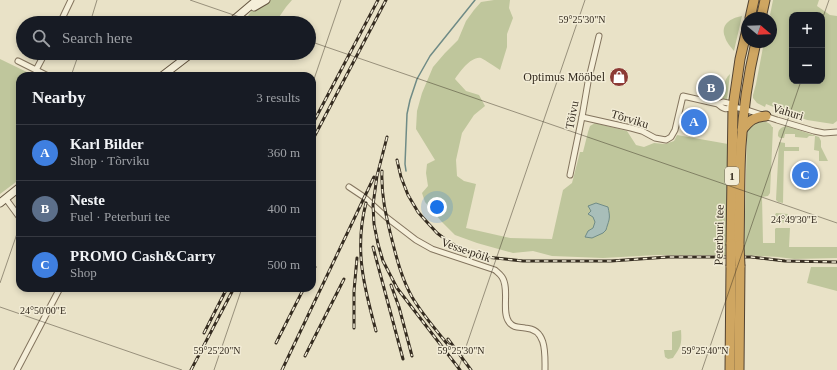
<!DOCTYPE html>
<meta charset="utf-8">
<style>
:root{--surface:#171b24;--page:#242831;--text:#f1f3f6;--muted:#9ea1a6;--line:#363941;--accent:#ea580c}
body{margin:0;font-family:"Times New Roman",serif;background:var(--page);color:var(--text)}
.controls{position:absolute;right:12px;top:12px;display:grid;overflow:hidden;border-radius:8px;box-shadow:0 2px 6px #0003}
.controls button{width:36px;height:36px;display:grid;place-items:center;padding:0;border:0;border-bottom:1px solid var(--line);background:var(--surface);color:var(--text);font:20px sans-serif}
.compass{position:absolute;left:741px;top:12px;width:36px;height:36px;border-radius:50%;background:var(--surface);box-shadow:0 2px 6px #0003;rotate:109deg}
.you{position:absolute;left:437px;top:207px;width:14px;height:14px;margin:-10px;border:3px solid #fff;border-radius:50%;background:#1a73e8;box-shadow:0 0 0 6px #1a73e833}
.badge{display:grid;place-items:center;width:26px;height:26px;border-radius:50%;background:var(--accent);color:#fff;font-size:13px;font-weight:700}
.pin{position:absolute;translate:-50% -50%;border:2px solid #fff;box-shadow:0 1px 4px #0006}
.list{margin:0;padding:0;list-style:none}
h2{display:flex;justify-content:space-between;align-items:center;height:52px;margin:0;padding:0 16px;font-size:17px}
h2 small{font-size:13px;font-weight:400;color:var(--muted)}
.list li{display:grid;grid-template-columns:26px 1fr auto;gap:12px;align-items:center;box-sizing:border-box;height:56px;padding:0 16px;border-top:1px solid var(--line)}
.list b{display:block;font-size:15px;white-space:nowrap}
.list p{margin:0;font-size:13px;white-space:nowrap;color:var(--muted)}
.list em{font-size:13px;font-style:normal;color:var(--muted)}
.icon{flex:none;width:22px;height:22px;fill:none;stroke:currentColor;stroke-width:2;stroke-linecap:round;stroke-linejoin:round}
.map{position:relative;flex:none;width:837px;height:370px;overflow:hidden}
.search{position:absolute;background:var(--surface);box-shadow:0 2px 6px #0003;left:16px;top:16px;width:300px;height:44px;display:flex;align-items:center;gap:10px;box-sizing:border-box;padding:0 14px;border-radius:22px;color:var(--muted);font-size:15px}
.panel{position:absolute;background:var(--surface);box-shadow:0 2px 6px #0003;left:16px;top:72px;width:300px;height:220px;border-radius:12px}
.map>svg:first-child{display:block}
</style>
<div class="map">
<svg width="837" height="370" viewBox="0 0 837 370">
<rect width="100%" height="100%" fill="#e9e2c7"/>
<g fill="#bfc69c" fill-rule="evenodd">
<path d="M270,0H292L286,7L275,23H237L248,16L252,10Z"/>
<path d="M494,0H510L509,8L513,18L507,34V47L500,70C496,67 485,60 481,58C471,56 460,72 455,79L466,91L479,95L485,106L474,115L462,133L456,160L457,176L464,181L476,184L466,228L510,238L552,239L563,190L572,183L580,152H583L588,132L590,126L595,123L627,131L636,145L644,147L654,143L665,144L674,141L677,135L728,144L726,255H657L603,258L552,256L533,251L513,253L477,243L455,235L441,221L425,202L422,193L428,186L426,173L427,164L435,160L416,129L417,111L422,93L433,67L445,53L458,40L466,21L474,10L481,2Z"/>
<path d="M773,0H819L817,6L830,15L837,16V121L833,124L807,120L766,104L765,107L757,103L753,98V95L756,84L764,42H771V20L773,22V19L770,15ZM792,15H822V81H792Z"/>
<path d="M742,16L734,51C731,47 726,42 725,37C720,24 731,18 742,16Z"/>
<path d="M0,59L35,76H20V179L0,194Z"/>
<path d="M730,74L727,99L725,101L723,100C721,92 724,79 730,74Z"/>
<path d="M760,121C765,122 770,122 772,127H773L770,193L768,196L762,197L763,243H775V229L776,228H790L789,247H837V258L794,259L778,257L744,255L747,135C749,125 750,124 760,121Z"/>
<path d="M787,126L819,137L821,141V147L828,161H819V151L814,150L815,136H809L807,138L795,137V134H785L784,138H780L778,136C778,130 780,127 787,126Z"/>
<path d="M779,142L785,143V147H799V151H784L783,203L778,202L776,200Z"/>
<path d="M776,213L788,214V223L777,222C775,220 774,216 776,213Z"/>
<path d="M811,267H837V291L807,283Z"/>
<path d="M681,330C682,345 681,346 673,358L668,359L665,357L664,350H672V332Z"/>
</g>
<path fill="#a8beb9" stroke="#6f8b86" d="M596,203L608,207C609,212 610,216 609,220C608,224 607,226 606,230L603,233L592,238L585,237L588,231L593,228L595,222L593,217L588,214L591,211L588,206Z"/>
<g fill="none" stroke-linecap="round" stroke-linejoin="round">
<path stroke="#6f8b86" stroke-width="1.5" d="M406,171L405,164L407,114L410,100L417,79L430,56L475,0"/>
<defs>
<g id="street">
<path d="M60,23L71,0"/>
<path d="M18,61L48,76"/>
<path d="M36,70L45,53"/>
<path d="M718,104C723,109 726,110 733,107"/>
<path d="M582,117L631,128L642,131L655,138L666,140L671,137L675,130L683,96L718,104L723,102L728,103L733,107L744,109L777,120L814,131L824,133L837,132"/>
<path d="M570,175L582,117L588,82L599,36"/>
<path d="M349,187L364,197L386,217L416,240L432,249L495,270C497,272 500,274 502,277C510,289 501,312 509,322C513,328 519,327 525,328C547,329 545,354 545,370"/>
<path d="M6,199L20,218"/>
<path d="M17,370L60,288"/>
</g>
<g id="secondary">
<path d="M254,7L266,0"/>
<path d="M230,23L257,0"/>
<path d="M162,76L192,53"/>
<path d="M0,203L20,187"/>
</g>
<g id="highway">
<path d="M750,18L754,0"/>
<path d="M761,18L765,0"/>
<path d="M742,130C750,120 754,117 766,116"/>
<path d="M731,244L733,107L740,59L747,29"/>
<path d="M739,245C740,212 739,179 741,146C743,111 748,76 756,42"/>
<path d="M730,370L731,266"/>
<path d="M739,370L740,266"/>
</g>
</defs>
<use href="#street" stroke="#83745e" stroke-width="7"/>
<use href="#secondary" stroke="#655641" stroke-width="9"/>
<use href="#highway" stroke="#524332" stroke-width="11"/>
<use href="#street" stroke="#f5efd9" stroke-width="5"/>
<use href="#secondary" stroke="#f5efd9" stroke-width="7"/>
<use href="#highway" stroke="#cfa661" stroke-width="9"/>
<defs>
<g id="rail">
<path d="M312,125L378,0"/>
<path d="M387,137L377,176L373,205L374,224L378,244L383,261L397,288L460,370"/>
<path d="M312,141L386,0"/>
<path d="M397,160L401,177L408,195L418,212L426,221L437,233L449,242L469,252L486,257L523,261H611L668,257H751L785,261L837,262"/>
<path d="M382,171C381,195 386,216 392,240C397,260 402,279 412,297C422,314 436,330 449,346"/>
<path d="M366,203C354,249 364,287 376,331"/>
<path d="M373,247L403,359"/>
<path d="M312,272L315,267"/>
<path d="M391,285L399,307L412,356"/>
<path d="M354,328V291L357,258"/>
<path d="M204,333L227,288"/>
<path d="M448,339L471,370"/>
<path d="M276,343L304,288"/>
<path d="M305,356L344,279"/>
<path d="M191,370L234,288"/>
<path d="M282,370L374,177"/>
</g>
</defs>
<use href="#rail" stroke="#352c20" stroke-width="3"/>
<use href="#rail" stroke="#f2ecd6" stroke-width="1.5" stroke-dasharray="4.5" stroke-linecap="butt"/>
<defs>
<g id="highway-bridge">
<path d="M739,245L740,266"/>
<path d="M731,266V244"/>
</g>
</defs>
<use href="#highway-bridge" stroke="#524332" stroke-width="11" stroke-linecap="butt"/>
<use href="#highway-bridge" stroke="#cfa661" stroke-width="9"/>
</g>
<path fill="none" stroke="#352c20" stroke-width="1" stroke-opacity="0.45" d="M190,0L257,23M822,20L829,0M90,23L97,0M309,41L837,223M71,76L79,53M312,85L341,0M0,283L20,225M0,307L182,370M214,370L242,288M458,370L585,0M702,370L801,81"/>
<defs>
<symbol id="shop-disc" viewBox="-11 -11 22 22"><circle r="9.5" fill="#8c3a35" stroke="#f2ecd6"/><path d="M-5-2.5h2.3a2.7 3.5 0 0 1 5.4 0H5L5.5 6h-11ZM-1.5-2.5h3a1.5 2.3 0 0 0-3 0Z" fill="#fff"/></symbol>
</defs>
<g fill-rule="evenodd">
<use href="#shop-disc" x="608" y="66" width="22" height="22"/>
</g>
<g text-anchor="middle" stroke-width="3" stroke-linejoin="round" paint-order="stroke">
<rect fill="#f2ecd6" stroke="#6e6657" stroke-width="1" x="725" y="167" width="14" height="18" rx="3"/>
<g font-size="11" font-weight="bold" fill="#352c20">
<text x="732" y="180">1</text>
</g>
<g font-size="12" fill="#352c20" stroke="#f2ecd6" text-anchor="end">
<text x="605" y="81">Optimus Mööbel</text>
</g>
<g font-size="12" fill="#352c20" stroke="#f2ecd6">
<text transform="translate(788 112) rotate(17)" y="4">Vahuri</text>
<text transform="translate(572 115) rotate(-79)" y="4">Tõivu</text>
<text transform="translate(630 119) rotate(17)" y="4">Tõrviku</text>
<text transform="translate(719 235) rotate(-89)" y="4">Peterburi tee</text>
<text transform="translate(466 250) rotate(19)" y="4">Vesse põik</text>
</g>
</g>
<g font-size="10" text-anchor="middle" fill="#352c20" stroke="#f2ecd6" stroke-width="3" stroke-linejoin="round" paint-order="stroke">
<text x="582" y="23">59°25'30"N</text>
<text x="794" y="223">24°49'30"E</text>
<text x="43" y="314">24°50'00"E</text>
<text x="217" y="354">59°25'20"N</text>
<text x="461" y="354">59°25'30"N</text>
<text x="705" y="354">59°25'40"N</text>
</g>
</svg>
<div class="controls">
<button>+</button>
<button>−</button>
</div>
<svg class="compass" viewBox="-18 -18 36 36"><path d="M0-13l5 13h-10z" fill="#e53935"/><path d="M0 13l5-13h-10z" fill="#9ea1a6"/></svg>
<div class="you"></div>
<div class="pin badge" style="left:694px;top:122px;background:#3f7fe0">A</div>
<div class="pin badge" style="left:711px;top:88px;background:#5c6f8a">B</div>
<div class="pin badge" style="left:805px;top:175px;background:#3f7fe0">C</div>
<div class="search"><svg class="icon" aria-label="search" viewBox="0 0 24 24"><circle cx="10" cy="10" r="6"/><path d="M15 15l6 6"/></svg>Search here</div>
<section class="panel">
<h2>Nearby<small>3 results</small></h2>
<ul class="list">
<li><span class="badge" style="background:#3f7fe0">A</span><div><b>Karl Bilder</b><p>Shop · Tõrviku</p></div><em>360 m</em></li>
<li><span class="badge" style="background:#5c6f8a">B</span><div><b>Neste</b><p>Fuel · Peterburi tee</p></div><em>400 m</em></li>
<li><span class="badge" style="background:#3f7fe0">C</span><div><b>PROMO Cash&amp;Carry</b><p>Shop</p></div><em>500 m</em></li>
</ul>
</section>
</div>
